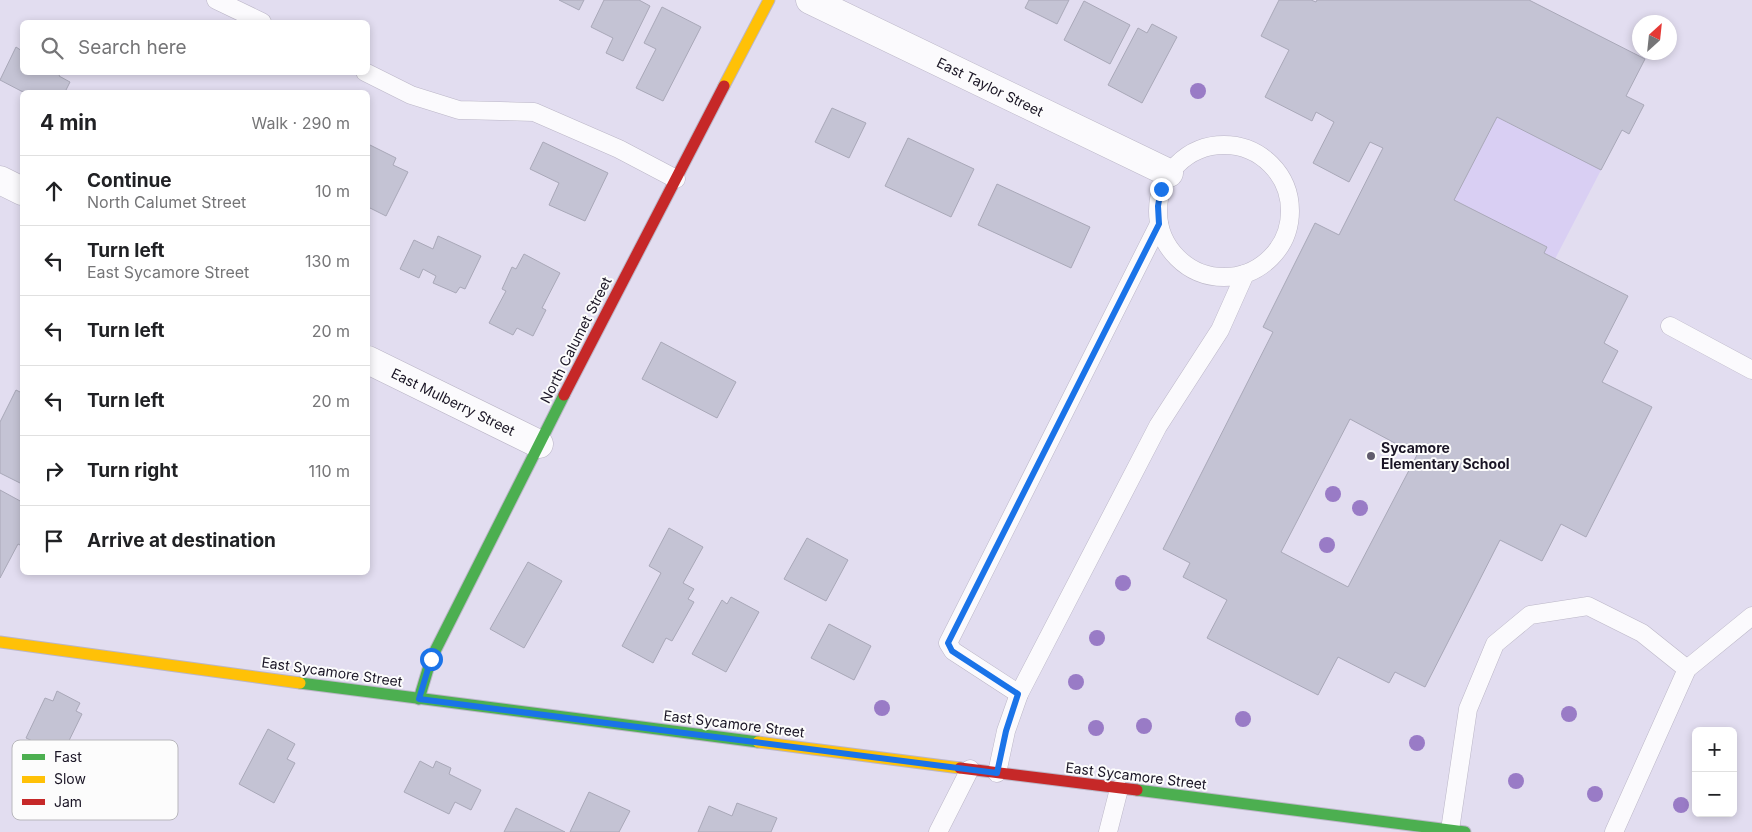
<!DOCTYPE html>
<meta charset="utf-8">
<style>
:root{--surface:#fff;--page:#f2f2f2;--text:#202124;--muted:#757577;--line:#e0e0e0}
body{margin:0;font-family:Inter,sans-serif;background:var(--page);color:var(--text)}
.controls{position:absolute;right:15px;bottom:15px;display:grid;overflow:hidden;border-radius:8px;box-shadow:0 2px 8px #0003}
.controls button{width:45px;height:45px;display:grid;place-items:center;padding:0;border:0;border-bottom:1px solid var(--line);background:var(--surface);color:var(--text);font:25px sans-serif}
.compass{position:absolute;left:1632px;top:15px;width:45px;height:45px;border-radius:50%;background:var(--surface);box-shadow:0 2px 8px #0003;rotate:27deg}
.stop{position:absolute;width:15px;height:15px;margin:-11px;border:4px solid #1a73e8;border-radius:50%;background:#fff}
.stop.end{background:#1a73e8;border-color:#fff;box-shadow:0 1px 5px #0008}
.list{margin:0;padding:0;list-style:none}
h2{display:flex;justify-content:space-between;align-items:center;height:65px;margin:0;padding:0 20px;font-size:21px}
h2 small{font-size:16px;font-weight:400;color:var(--muted)}
.list li{display:grid;grid-template-columns:32px 1fr auto;gap:15px;align-items:center;box-sizing:border-box;height:70px;padding:0 20px;border-top:1px solid var(--line)}
.list b{display:block;font-size:19px;white-space:nowrap}
.list p{margin:0;font-size:16px;white-space:nowrap;color:var(--muted)}
.list em{font-size:16px;font-style:normal;color:var(--muted)}
.icon{flex:none;width:28px;height:28px;fill:none;stroke:currentColor;stroke-width:2;stroke-linecap:round;stroke-linejoin:round}
.map{position:relative;flex:none;width:1752px;height:832px;overflow:hidden}
.search{position:absolute;background:var(--surface);box-shadow:0 2px 8px #0003;left:20px;top:20px;width:350px;height:55px;display:flex;align-items:center;gap:12px;box-sizing:border-box;padding:0 18px;border-radius:8px;color:var(--muted);font-size:19px}
.panel{position:absolute;background:var(--surface);box-shadow:0 2px 8px #0003;left:20px;top:90px;width:350px;height:485px;border-radius:8px}
.map>svg:first-child{display:block}
</style>
<div class="map">
<svg width="1752" height="832" viewBox="0 0 1752 832">
<rect width="100%" height="100%" fill="#e2ddf0"/>
<path fill="#d9cff3" d="M1497,117L1601,170L1555,259L1544,253L1547,247L1454,200Z"/>
<g fill="#c4c3d4" stroke="#a9a8b8" fill-rule="evenodd">
<path d="M559,0H584L579,10Z"/>
<path d="M604,0H639L650,6L623,61L606,53L613,38L591,27Z"/>
<path d="M1029,0H1069L1057,24L1025,8Z"/>
<path d="M1279,0H1311L1316,2L1317,0H1529L1645,59L1626,96L1644,105L1629,134L1622,130L1601,170L1497,117L1454,200L1547,247L1544,253L1628,296L1604,343L1618,351L1602,382L1652,407L1586,537L1561,524L1542,561L1500,540L1425,687L1395,672L1389,683L1338,657L1318,695L1207,638L1227,600L1183,577L1190,563L1163,549L1273,332L1263,327L1315,223L1339,235L1383,148L1370,142L1349,182L1313,163L1334,122L1316,112L1312,121L1265,97L1289,50L1261,36ZM1350,419L1417,455L1348,587L1281,552Z"/>
<path d="M1084,1L1130,25L1110,64L1064,40Z"/>
<path d="M662,7L701,27L663,101L636,88L656,49L644,43Z"/>
<path d="M1152,24L1177,37L1142,103L1108,85L1138,28L1147,33Z"/>
<path d="M16,47L22,51V72H61L59,76L70,82L65,92H23L0,80Z"/>
<path d="M832,108L866,123L849,158L815,142Z"/>
<path d="M908,138L974,169L951,217L885,186Z"/>
<path d="M543,142L608,173L585,221L549,205L559,183L530,169Z"/>
<path d="M368,144L396,158L393,165L408,172L386,216L368,207Z"/>
<path d="M997,184L1090,227L1071,268L978,225Z"/>
<path d="M438,236L481,256L465,289L460,287L456,293L433,283L436,276L423,269L419,278L400,269L414,240L433,249Z"/>
<path d="M524,254L560,273L542,308L546,310L533,336L517,328L513,335L489,323L506,291L502,289L512,267L516,269Z"/>
<path d="M661,342L736,382L717,418L642,379Z"/>
<path d="M16,390L22,393V484L0,473V422Z"/>
<path d="M0,490L22,502V546L18,544L0,578Z"/>
<path d="M669,528L703,547L683,583L694,589L688,599L694,602L672,641L666,638L653,663L622,646L661,573L649,566Z"/>
<path d="M807,538L848,560L826,601L784,579Z"/>
<path d="M528,562L562,581L524,648L490,629Z"/>
<path d="M731,597L759,612L726,672L692,654L722,600L727,604Z"/>
<path d="M829,624L871,646L854,680L811,658Z"/>
<path d="M57,691L80,703L76,711L82,714L62,755L26,738L45,698L53,701Z"/>
<path d="M268,729L295,744L287,759L295,763L274,803L239,784Z"/>
<path d="M420,761L433,768L436,761L451,768L449,774L481,790L471,810L455,802L449,814L404,792Z"/>
<path d="M589,792L630,811L619,832H570Z"/>
<path d="M737,803L777,818L771,832H698L709,806L732,816Z"/>
<path d="M516,808L565,832H504Z"/>
</g>
<g fill="none" stroke-linecap="round" stroke-linejoin="round">
<defs>
<g id="lane">
<path d="M216,0L262,22"/>
<path d="M365,72L411,95L459,110L534,112L619,149L676,179"/>
<circle cx="1224" cy="211" r="66"/>
<path d="M1670,326L1752,370"/>
<path d="M1019,694L953,651L948,643L1159,224"/>
<path d="M997,773L1006,731L1019,694L1158,426L1220,330L1245,274"/>
<path d="M1450,830L1468,709L1495,644L1530,615L1588,606L1642,633L1687,669"/>
<path d="M938,832L970,769"/>
<path d="M1108,832L1119,789"/>
<path d="M1614,832L1687,669L1752,616"/>
</g>
<g id="street">
<path d="M810,0L1169,173"/>
<path d="M0,180L22,191"/>
<path d="M368,360L539,444"/>
</g>
<g id="fast">
<path d="M300,683L758,742"/>
<path d="M419,699L431,659L564,395"/>
<path d="M1137,790L1465,832"/>
</g>
<g id="slow">
<path d="M724,86L769,0"/>
<path d="M0,642L300,683"/>
<path d="M758,742L960,768"/>
</g>
<g id="jam">
<path d="M564,395L724,86"/>
<path d="M960,768L1137,790"/>
</g>
</defs>
<use href="#lane" stroke="#bbb6c7" stroke-width="19"/>
<use href="#street" stroke="#bbb6c7" stroke-width="29"/>
<use href="#fast" stroke="#bbb6c7" stroke-width="13"/>
<use href="#slow" stroke="#bbb6c7" stroke-width="13"/>
<use href="#jam" stroke="#bbb6c7" stroke-width="13"/>
<use href="#lane" stroke="#fbfafd" stroke-width="18"/>
<use href="#street" stroke="#fbfafd" stroke-width="28"/>
<use href="#fast" stroke="#4caf50" stroke-width="11"/>
<use href="#slow" stroke="#ffc107" stroke-width="11"/>
<use href="#jam" stroke="#c62828" stroke-width="11"/>
</g>
<g fill="#997bc6">
<circle cx="1198" cy="91" r="8"/>
<circle cx="1333" cy="494" r="8"/>
<circle cx="1360" cy="508" r="8"/>
<circle cx="1327" cy="545" r="8"/>
<circle cx="1123" cy="583" r="8"/>
<circle cx="1097" cy="638" r="8"/>
<circle cx="1076" cy="682" r="8"/>
<circle cx="882" cy="708" r="8"/>
<circle cx="1569" cy="714" r="8"/>
<circle cx="1243" cy="719" r="8"/>
<circle cx="1144" cy="726" r="8"/>
<circle cx="1096" cy="728" r="8"/>
<circle cx="1417" cy="743" r="8"/>
<circle cx="1516" cy="781" r="8"/>
<circle cx="1595" cy="794" r="8"/>
<circle cx="1681" cy="805" r="8"/>
</g>
<g fill="none" stroke-linecap="round" stroke-linejoin="round">
<path stroke="#1a73e8" stroke-width="6" d="M431,659L419,699L997,773L1006,731L1018,694L952,651L948,643L1159,224L1158,206L1161,189"/>
</g>
<circle fill="#605b6c" stroke="#fcfcfc" stroke-width="2" cx="1371" cy="456" r="5"/>
<g text-anchor="middle" stroke-width="4" stroke-linejoin="round" paint-order="stroke">
<g font-size="14" fill="#1a1525" stroke="#fcfcfc">
<text transform="translate(990 87) rotate(26)" y="5">East Taylor Street</text>
<text transform="translate(576 340) rotate(-63)" y="5">North Calumet Street</text>
<text transform="translate(453 402) rotate(26)" y="5">East Mulberry Street</text>
<text transform="translate(332 672) rotate(8)" y="5">East Sycamore Street</text>
<text transform="translate(734 724) rotate(7)" y="5">East Sycamore Street</text>
<text transform="translate(1136 776) rotate(7)" y="5">East Sycamore Street</text>
</g>
<g font-size="14" font-weight="bold" fill="#1a1525" stroke="#fcfcfc" text-anchor="start">
<text x="1381" y="453">Sycamore<tspan x="1381" dy="16">Elementary School</tspan></text>
</g>
</g>
<rect x="12" y="740" width="166" height="80" rx="8" fill="#fcfcfc" stroke="#b8b7bc" stroke-width="1"/>
<rect x="22" y="754" width="23" height="6" fill="#4caf50"/>
<rect x="22" y="776" width="23" height="7" fill="#ffc107"/>
<rect x="22" y="799" width="23" height="6" fill="#c62828"/>
<g font-size="14" fill="#1a1525">
<text x="54" y="762">Fast</text>
<text x="54" y="784">Slow</text>
<text x="54" y="807">Jam</text>
</g>
</svg>
<div class="controls">
<button>+</button>
<button>−</button>
</div>
<svg class="compass" viewBox="-18 -18 36 36"><path d="M0-13l5 13h-10z" fill="#e53935"/><path d="M0 13l5-13h-10z" fill="#757577"/></svg>
<div class="stop" style="left:431px;top:659px"></div>
<div class="stop end" style="left:1161px;top:189px"></div>
<div class="search"><svg class="icon" aria-label="search" viewBox="0 0 24 24"><circle cx="10" cy="10" r="6"/><path d="M15 15l6 6"/></svg>Search here</div>
<section class="panel">
<h2>4 min<small>Walk · 290 m</small></h2>
<ul class="list">
<li><svg class="icon" aria-label="ahead" viewBox="0 0 24 24"><path d="M12 20V5M6 11l6-6 6 6"/></svg><div><b>Continue</b><p>North Calumet Street</p></div><em>10 m</em></li>
<li><svg class="icon" aria-label="left" viewBox="0 0 24 24"><path d="M17 20v-9H6M10 6l-5 5 5 5"/></svg><div><b>Turn left</b><p>East Sycamore Street</p></div><em>130 m</em></li>
<li><svg class="icon" aria-label="left" viewBox="0 0 24 24"><path d="M17 20v-9H6M10 6l-5 5 5 5"/></svg><div><b>Turn left</b></div><em>20 m</em></li>
<li><svg class="icon" aria-label="left" viewBox="0 0 24 24"><path d="M17 20v-9H6M10 6l-5 5 5 5"/></svg><div><b>Turn left</b></div><em>20 m</em></li>
<li><svg class="icon" aria-label="right" viewBox="0 0 24 24"><path d="M7 20v-9h11M14 6l5 5-5 5"/></svg><div><b>Turn right</b></div><em>110 m</em></li>
<li><svg class="icon" aria-label="arrive" viewBox="0 0 24 24"><path d="M6 21V4h12l-3 4 3 4H6"/></svg><div><b>Arrive at destination</b></div></li>
</ul>
</section>
</div>
